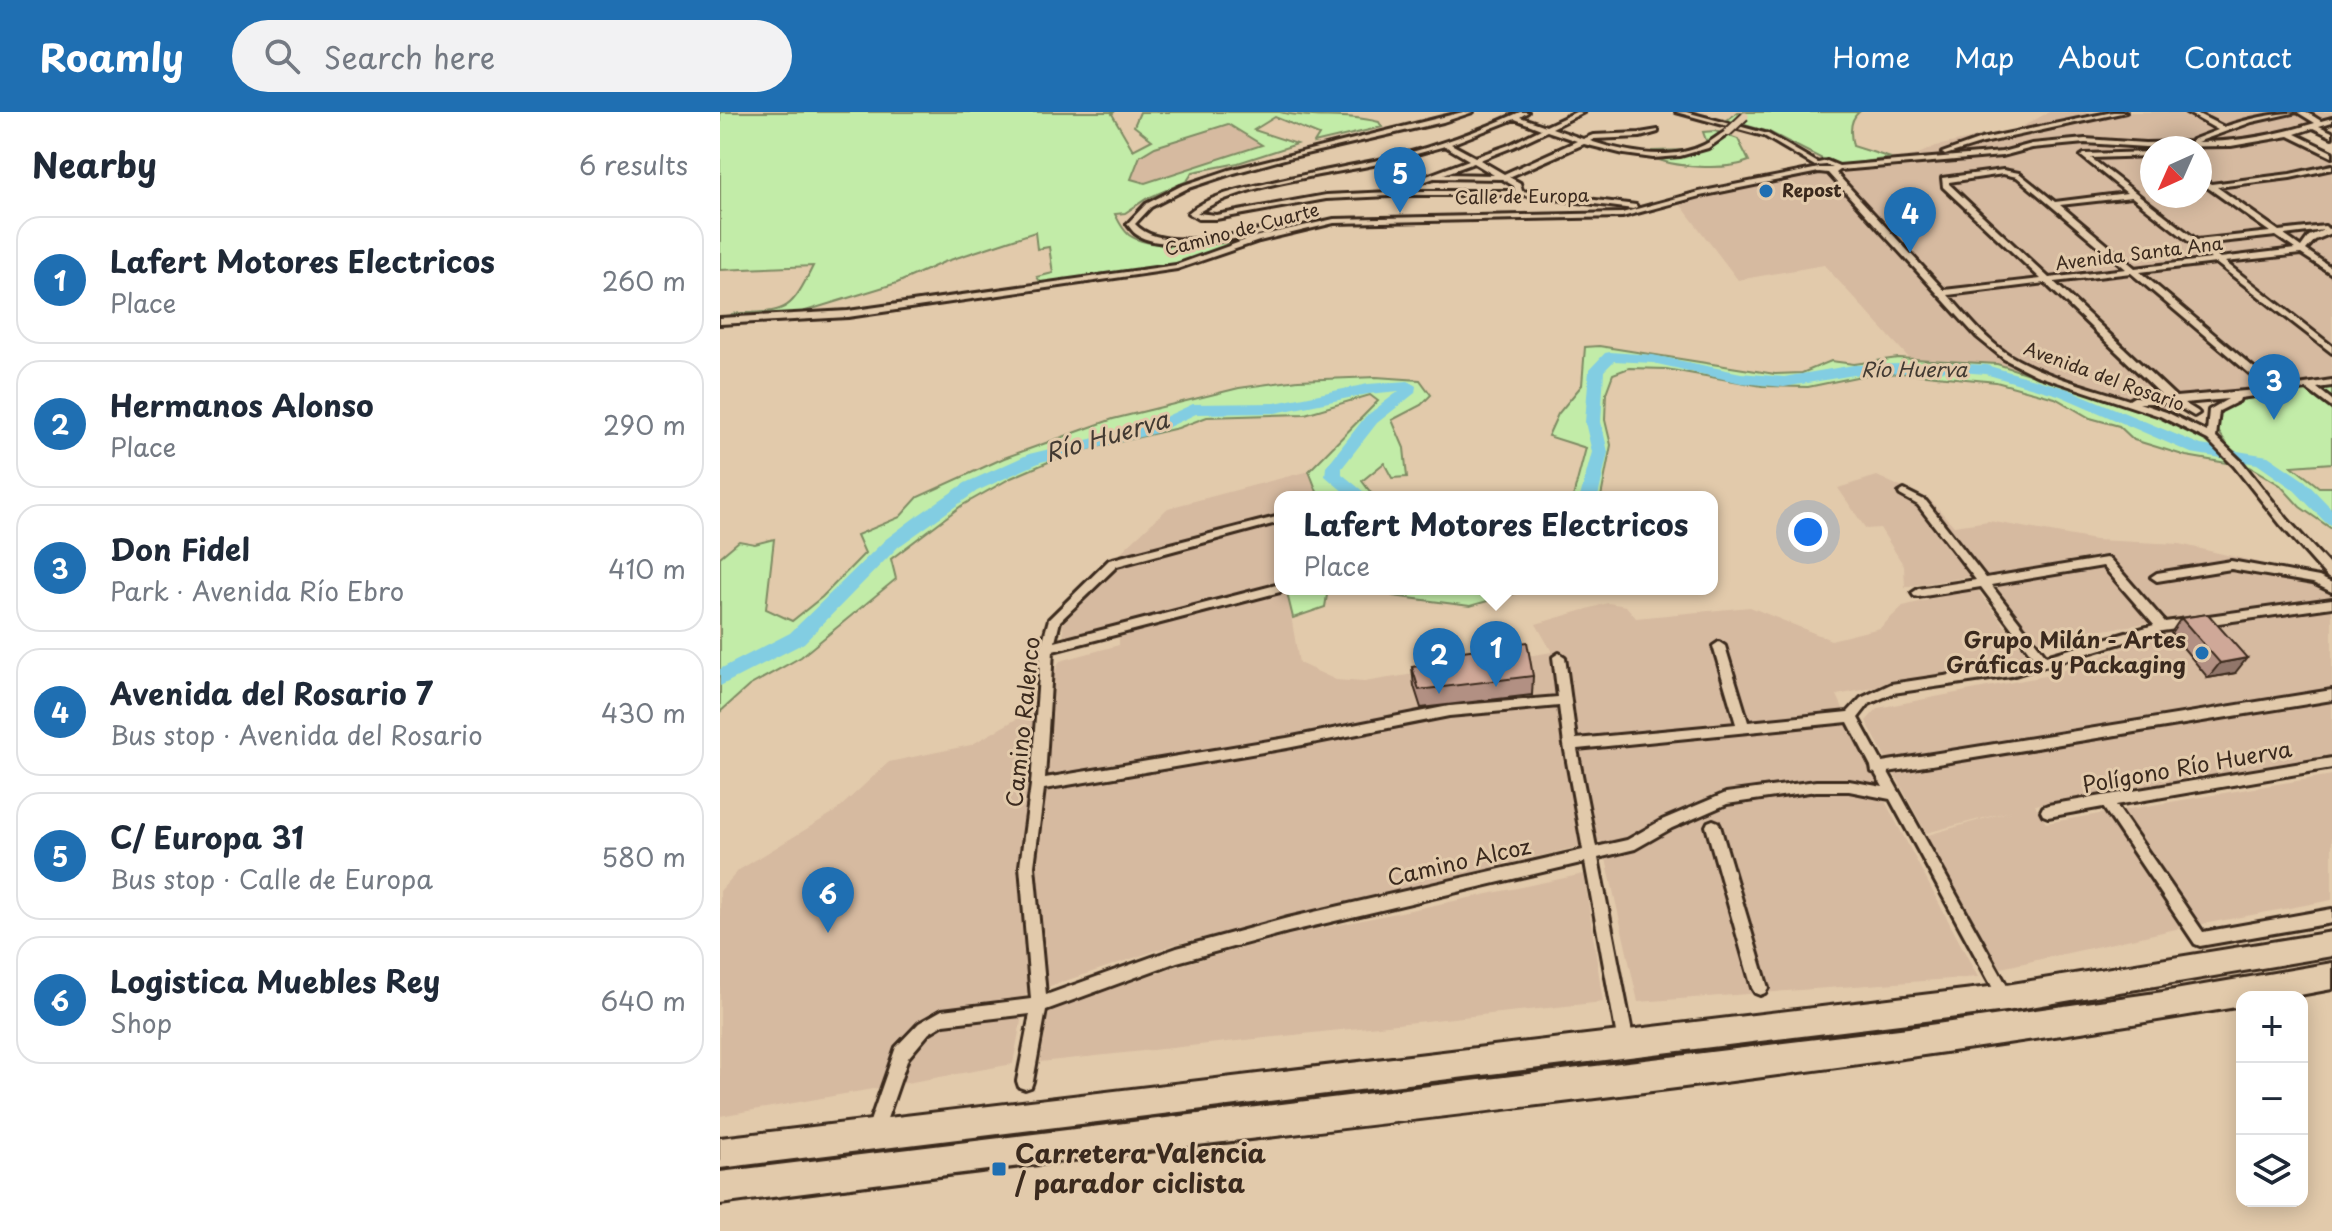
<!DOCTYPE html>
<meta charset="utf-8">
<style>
:root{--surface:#fff;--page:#f2f2f3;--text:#1f2937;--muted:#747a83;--line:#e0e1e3;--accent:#1f6fb2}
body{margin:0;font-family:"Playpen Sans",sans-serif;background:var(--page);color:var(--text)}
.controls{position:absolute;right:24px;bottom:24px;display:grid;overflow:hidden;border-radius:16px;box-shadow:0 4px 20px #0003}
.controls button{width:72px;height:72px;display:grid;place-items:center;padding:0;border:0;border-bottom:2px solid var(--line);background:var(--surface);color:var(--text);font:40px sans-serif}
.compass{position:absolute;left:1420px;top:24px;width:72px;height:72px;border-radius:50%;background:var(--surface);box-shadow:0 4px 20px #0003;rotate:225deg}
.you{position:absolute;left:1088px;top:420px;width:28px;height:28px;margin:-20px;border:6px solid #fff;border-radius:50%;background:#1a73e8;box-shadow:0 0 0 12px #1a73e833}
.badge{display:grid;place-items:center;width:52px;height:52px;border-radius:50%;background:var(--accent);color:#fff;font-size:26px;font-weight:700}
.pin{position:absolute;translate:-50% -66px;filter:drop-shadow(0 2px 4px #0008)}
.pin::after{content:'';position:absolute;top:42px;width:28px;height:24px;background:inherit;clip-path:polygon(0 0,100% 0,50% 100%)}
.popup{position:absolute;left:554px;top:379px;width:444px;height:104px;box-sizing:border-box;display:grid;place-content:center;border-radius:16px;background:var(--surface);filter:drop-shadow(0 2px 6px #0005);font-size:26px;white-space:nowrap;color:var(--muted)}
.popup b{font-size:30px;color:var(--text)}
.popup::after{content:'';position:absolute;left:50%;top:100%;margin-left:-16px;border:16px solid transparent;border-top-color:var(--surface)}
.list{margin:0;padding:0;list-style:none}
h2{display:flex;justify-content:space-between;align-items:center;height:104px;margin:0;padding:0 32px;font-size:34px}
h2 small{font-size:26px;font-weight:400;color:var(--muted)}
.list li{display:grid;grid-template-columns:52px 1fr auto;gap:24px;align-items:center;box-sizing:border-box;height:128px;margin:0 16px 16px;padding:0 16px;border:2px solid var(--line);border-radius:24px}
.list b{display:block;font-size:30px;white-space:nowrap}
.list p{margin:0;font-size:26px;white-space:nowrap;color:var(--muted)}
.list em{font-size:26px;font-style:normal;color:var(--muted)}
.icon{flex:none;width:44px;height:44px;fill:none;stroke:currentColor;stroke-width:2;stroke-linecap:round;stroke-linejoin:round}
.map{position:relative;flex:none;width:1612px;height:1119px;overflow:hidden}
header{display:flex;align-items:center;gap:48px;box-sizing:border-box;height:112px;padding:0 40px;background:var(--accent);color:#fff}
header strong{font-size:38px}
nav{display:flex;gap:44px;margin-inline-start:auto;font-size:28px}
.search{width:560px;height:72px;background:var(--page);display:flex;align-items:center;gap:20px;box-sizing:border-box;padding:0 28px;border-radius:44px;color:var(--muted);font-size:30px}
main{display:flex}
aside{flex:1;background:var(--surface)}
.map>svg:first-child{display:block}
</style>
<header>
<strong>Roamly</strong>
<div class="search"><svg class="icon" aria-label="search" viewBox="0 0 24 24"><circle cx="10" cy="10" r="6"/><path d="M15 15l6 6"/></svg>Search here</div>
<nav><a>Home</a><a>Map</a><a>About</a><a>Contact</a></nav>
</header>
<main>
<aside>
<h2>Nearby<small>6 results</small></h2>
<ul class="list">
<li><span class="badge">1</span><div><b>Lafert Motores Electricos</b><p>Place</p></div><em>260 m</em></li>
<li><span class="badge">2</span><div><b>Hermanos Alonso</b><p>Place</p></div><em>290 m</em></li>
<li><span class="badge">3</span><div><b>Don Fidel</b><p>Park · Avenida Río Ebro</p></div><em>410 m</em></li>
<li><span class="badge">4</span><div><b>Avenida del Rosario 7</b><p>Bus stop · Avenida del Rosario</p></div><em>430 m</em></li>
<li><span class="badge">5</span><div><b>C/ Europa 31</b><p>Bus stop · Calle de Europa</p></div><em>580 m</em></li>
<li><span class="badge">6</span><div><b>Logistica Muebles Rey</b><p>Shop</p></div><em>640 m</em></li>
</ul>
</aside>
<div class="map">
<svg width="1612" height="1119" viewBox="0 0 1612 1119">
<rect width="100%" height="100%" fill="#e2caab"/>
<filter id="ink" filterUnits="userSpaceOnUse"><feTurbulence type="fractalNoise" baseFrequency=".0125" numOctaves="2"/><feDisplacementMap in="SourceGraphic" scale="16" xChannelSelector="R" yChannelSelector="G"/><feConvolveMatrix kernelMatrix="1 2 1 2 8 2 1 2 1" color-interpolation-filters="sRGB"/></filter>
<g filter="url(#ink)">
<g fill="#d6baa0" fill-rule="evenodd">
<path d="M1329,0H1612V6L1565,20L1612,45V271L1430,300L1277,252L1190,247L1104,153L1018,168L957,88L1122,52L1194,44L1216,34L1298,17ZM1432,36H1480V84H1432Z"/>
<path d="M508,12L543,33L425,71L411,67L420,44L435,35Z"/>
<path d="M589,359L599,385H560V401L550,404L560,442V469L344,526L342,509L394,460L403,438L448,396Z"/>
<path d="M1157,364L1211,389L1234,414L1269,409L1375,428L1460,432L1609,467L1612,470V487L1445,508L1317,529L1267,462L1185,475L1184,454L1160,416L1146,417L1118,376Z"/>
<path d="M1256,476L1309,546L1117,583L1167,693L1258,865L918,890L882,729L456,832L306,882L293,952L0,1004V779L19,758L116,699L169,650L251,633L316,596L340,549L399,533V525L567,480L579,551L616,568L644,570L832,540L816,512L888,491L906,494L916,506L1030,495L1111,528L1160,516L1183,494Z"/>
<path d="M1612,496V643L1315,693L1326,711L1612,663V788L1456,817L1281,856L1201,725L1291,699L1206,721L1146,609L1158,596L1330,563L1444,522Z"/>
<path d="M864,762L883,890L320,950L329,899L457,854L570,823Z"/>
</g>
<g fill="#c2eca8" stroke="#7e8b63" stroke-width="2" fill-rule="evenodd">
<path d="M0,0H394L392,2L413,38L432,28L414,14L420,0H560C592,8 626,1 659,10L662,15L594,31L599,23L555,5L534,18L577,32L518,51L473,60L467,69L426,87L405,101L395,102C399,110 402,117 409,123C434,141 494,129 524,127L529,130L457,155L323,174L317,165L333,161L329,135L317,137L315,120L224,150L177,171L56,208H7L12,202C65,198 68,205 93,154L0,158ZM508,12L542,33L425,71L411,67L420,44L435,35Z"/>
<path d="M1018,0H1139C1129,8 1130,22 1133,34L1171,46L1116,54L1049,20L1007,8Z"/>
<path d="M995,19L1018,27L1029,49C1006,59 952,56 930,44L932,39L969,38L987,31L983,20Z"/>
<path d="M879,234L1055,262L1082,261L1111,249L1134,252L1178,246L1277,252L1430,300L1505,329L1498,319L1494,298L1523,284L1612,271V351L1572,354L1599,375H1612V417L1580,395L1560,373L1530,355L1466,344L1414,328L1399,314L1370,306L1335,286L1276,270L1186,261L1146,263L1088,275L1042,274L946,257L909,256L893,262L886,281L885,308L891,333L881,385H853L866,336L828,324L838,302L862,273L865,235Z"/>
<path d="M656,265L700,268L711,283L701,293L672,308L684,336L687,365L672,366L664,351L642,369L651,381L647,385H599L589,359L658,289L650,283L585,302L487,305L458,316L347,342L291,366L241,394L171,447L176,467L81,545L29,574L0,600V445L19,429L35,432L54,427L46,497L72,509L102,485L145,441L137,423L180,405L198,385L284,346L393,307L519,276L578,268Z"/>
<path d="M566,477H608L605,495L573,506Z"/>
<path d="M660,477H810L750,494L673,484Z"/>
</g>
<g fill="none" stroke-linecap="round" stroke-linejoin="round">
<g fill="#82cde2" fill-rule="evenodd">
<path d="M890,240L933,243L1021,261L1064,265L1134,253L1229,251L1266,253L1348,277L1481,333L1548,344L1585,369L1612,397V413L1606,411L1573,377L1537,352L1471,341L1338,283L1265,262L1229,259L1134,263L1064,275L1021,271L933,251L894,249L884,259L881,310L888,340L878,385H860L872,340L865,310L869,258L885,241Z"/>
<path d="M688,269L696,274L695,281L657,311L622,356V362L645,381L642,385H624L626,382L605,364L606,355L645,305L679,279L648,282L555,301L476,302L436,321L321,350L257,379L178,435L84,531L0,574V557L70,521L166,427L194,406L245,371L309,342L425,314L473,292L555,291L648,272Z"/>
</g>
<defs>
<g id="minor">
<path d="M743,0H753L723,10L568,46L514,61L466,77L431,95L415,112C439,139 507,124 539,118L543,120L542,122C513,128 440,140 416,122C414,121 408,113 407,112L426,92L461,74L509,58Z"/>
<path d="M800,0H808L800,5L826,14L856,0H864L832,16L863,27L873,23L920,21L938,18V20L920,25L874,27L870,29C904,40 950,50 984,33C992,29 999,23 1006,19L1011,20L988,36L960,44L933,46L904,42L864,32L789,65L800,71L802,79L916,93L917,95L913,97L804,83H690L606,87L496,107H478L468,101C490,83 521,77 548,71C589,61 632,54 673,45C717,34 759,19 800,0ZM795,7L821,17L789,33L755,45L731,32ZM827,19L857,29L784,62L760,48L793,35ZM725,34L749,48L675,76L664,51ZM754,51L774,63L724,62ZM658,52L670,80L606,83L496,103L477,101C525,71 602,64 658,52ZM714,66L782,67L794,74L795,79H679Z"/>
<path d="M956,0H966L1048,22L1098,51L1107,49L1119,54L1282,40L1312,32L1365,27L1425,31L1472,30V28L1498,18L1466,0H1474L1504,15C1526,7 1560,0 1583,0C1589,1 1596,6 1601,9L1612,6V10L1599,14L1612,20V25L1593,16L1575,22L1612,40V45L1569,24L1511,34L1425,35L1365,31L1312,36L1282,44L1120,58L1116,61L1224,178L1321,167L1223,75L1222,66L1283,58L1299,61L1335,90L1407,81L1361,44L1364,42L1432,40V44L1371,46L1477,128L1550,120L1480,70V65L1491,72L1570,62L1612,53V57L1570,66L1497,75L1559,119L1605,114L1608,117L1612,116V121L1595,128L1586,138L1612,156V162L1581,142L1505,150L1612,234V241L1496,151L1420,160L1558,276L1612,268V274L1597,276L1612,288V296L1587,277L1520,286L1519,289L1499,299L1496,325L1522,350L1568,408L1612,456V467L1608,466L1560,412L1514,354L1488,328L1440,304L1316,263L1284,247L1257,225L1108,61L1099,60L980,84L902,105L614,111L539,129L457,157L128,205L0,212V206L128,199L456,153L534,125L614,107L902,101L979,80L1099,56H1113L1106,53L1095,54L1044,24ZM1577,0L1595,11C1556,23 1518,30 1477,30L1532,10ZM1283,62L1297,65L1406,157L1329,166L1229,72V70ZM1412,85L1491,147L1415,156L1340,93ZM1604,118L1589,124L1581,135L1564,123ZM1556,124L1575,137L1500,146L1482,132ZM1411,161L1548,277L1456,285L1334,170ZM1325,171L1445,286L1414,285L1409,288C1370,275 1327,265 1291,244C1266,229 1247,204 1228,183ZM1508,287L1489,298L1487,320L1446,300L1419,291H1452L1474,304L1479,301L1477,299L1464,291Z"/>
<path d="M1393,0H1406L1263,31L1225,43L1222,41L1261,27Z"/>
<path d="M1184,378L1206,389L1266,466L1386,446L1390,447L1445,510L1612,487V495L1442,519L1291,564L1173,581L1149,592L1138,606L1162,650L1612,578V588L1168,660L1291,881L1294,886L1291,891L1286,893L1281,891L1170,687L1129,679H1096L1007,692L952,716L915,737L878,746L914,931L912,936L906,939L900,936L898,931L865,750L568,820L457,850L326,898L313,969L311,975L305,977L299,975L297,969L310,902L224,912L209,921L188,946L160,1027L154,1029L148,1027L146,1021L176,935L199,911L222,898L311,887L300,754L311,673L321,536L329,507L389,448L560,404V410L397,454L340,509L335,530L560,472V477H565L560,480L333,539L325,666L567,626L729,594L838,585L833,545L839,541L845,545L856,627L1016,612L993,534L999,530L1005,534L1028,610L1128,600L1141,586L1171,572L1291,554L1315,547L1261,475L1198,485L1194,484L1192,481L1198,477L1256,468L1198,393L1180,383L1179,381ZM1383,454L1434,513L1326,544L1271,473ZM839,594L844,633L863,738L568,806L457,836L326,883L314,754L324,677L567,636L729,604ZM1128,610L1151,654L1152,660L1155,661L1163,675L1129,669H1096L1006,681L942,708L907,728L876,735L857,637Z"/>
<path d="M1511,449L1599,465L1612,471V480L1593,471L1511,457L1437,469L1431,465L1437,461Z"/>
<path d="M1612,646V656L1396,693L1483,820L1612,797V811L1480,834L1475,832L1383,695L1328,705L1323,703L1321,699L1323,695L1328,693Z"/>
<path d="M993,708L998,710L1000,714L1048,876L1045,881L1040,883L1035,881L1032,876L986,714L988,710Z"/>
</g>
<g id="trunk">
<path d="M1612,820V844L1286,899L0,1056V1026L1286,873Z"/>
<path d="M1612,851V877L1569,885H1522V894C1018,980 507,1024 0,1092V1060L1188,916L1443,880Z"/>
</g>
</defs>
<use href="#minor" stroke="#3b2a1e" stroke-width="6"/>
<use href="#trunk" stroke="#3b2a1e" stroke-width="6"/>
<use href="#minor" fill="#e2caab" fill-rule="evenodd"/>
<use href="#trunk" fill="#e2caab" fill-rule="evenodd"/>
<defs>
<path id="minor-bridge" d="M1008,20L1025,4"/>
</defs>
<use href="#minor-bridge" stroke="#3b2a1e" stroke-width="11" stroke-linecap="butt"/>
<use href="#minor-bridge" stroke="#e2caab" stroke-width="7"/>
</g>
<g fill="#b29083" stroke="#3b2a1e" stroke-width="2">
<path d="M1461,506L1515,561L1488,566L1451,521Z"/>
<path d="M735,540L813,564L812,583L701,596L694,574L692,555L735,548Z"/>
</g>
<path fill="#91766a" stroke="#3b2a1e" stroke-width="2" d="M1527,546L1515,561L1488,566L1500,551Z"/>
<g fill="#cfa898" stroke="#3b2a1e" stroke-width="2">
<path d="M1488,502L1527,546L1500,551L1461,506Z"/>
<path d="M807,530L813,564L699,578L692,555L737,548L735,540Z"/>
</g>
</g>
<g fill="#1f6fb2" stroke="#e2caab" stroke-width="3">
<circle cx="1046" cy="79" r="8"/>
<circle cx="1482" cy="541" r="8"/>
<rect x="271" y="1049" width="16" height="16" rx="4"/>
</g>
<g text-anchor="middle" stroke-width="6" stroke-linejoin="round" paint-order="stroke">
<g font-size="18" font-weight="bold" fill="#3b2a1e" stroke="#e2caab" text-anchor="start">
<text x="1062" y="85">Repost</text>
</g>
<g font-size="18" fill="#3b2a1e" stroke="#e2caab">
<text transform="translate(802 85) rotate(-1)" y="6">Calle de Europa</text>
<text transform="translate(522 118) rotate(-15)" y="6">Camino de Cuarte</text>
<text transform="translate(1419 142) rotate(-7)" y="6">Avenida Santa Ana</text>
<text transform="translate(1384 265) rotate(20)" y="6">Avenida del Rosario</text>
</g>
<g font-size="20" font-style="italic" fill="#423a32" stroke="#e2caab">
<text x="1194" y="265">Río Huerva</text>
</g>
<g font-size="22" font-weight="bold" fill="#3b2a1e" stroke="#e2caab" text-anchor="end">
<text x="1466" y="536">Grupo Milán - Artes<tspan x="1466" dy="25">Gráficas y Packaging</tspan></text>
</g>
<g font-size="22" fill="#3b2a1e" stroke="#e2caab">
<text transform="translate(303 610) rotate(-84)" y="8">Camino Ralenco</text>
<text transform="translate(1467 655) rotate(-10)" y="8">Polígono Río Huerva</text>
<text transform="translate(739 750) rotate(-13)" y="8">Camino Alcoz</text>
</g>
<g font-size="24" font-style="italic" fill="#423a32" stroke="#e2caab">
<text transform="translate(387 325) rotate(-16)" y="8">Río Huerva</text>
</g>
<g font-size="26" font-weight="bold" fill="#3b2a1e" stroke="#e2caab" text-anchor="start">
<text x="295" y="1051">Carretera Valencia<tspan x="295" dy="30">/ parador ciclista</tspan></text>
</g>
</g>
</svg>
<div class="controls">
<button>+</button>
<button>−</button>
<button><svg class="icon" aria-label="layers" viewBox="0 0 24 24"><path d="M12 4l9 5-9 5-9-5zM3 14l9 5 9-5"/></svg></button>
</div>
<svg class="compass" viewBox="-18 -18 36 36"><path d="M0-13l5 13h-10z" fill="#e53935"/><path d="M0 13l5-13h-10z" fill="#747a83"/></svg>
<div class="you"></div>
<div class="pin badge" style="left:776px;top:575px">1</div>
<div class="popup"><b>Lafert Motores Electricos</b>Place</div>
<div class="pin badge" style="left:719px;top:582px">2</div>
<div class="pin badge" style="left:1554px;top:308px">3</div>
<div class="pin badge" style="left:1190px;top:141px">4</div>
<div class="pin badge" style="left:680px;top:101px">5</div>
<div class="pin badge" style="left:108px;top:821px">6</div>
</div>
</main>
